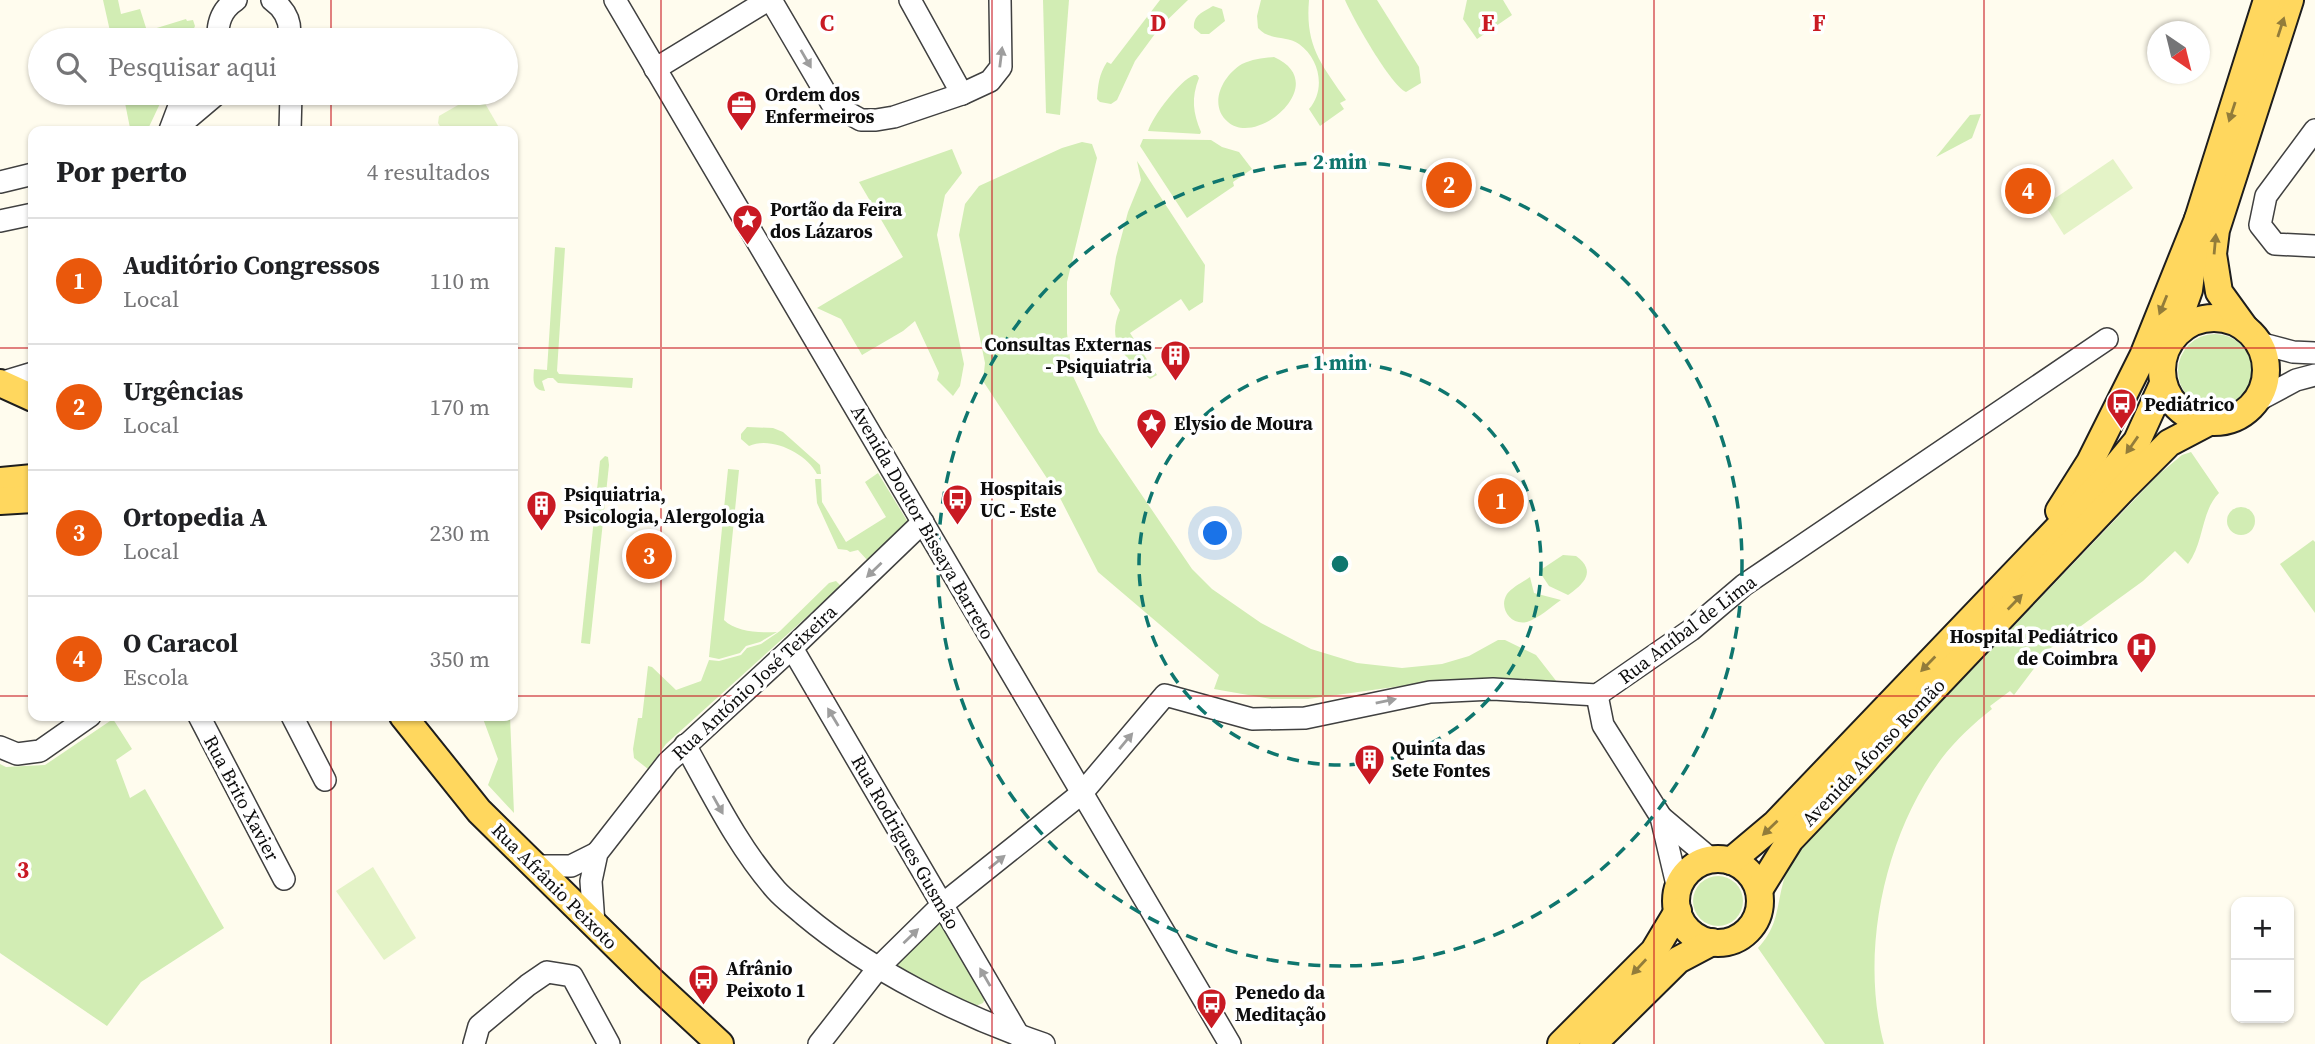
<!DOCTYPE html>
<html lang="pt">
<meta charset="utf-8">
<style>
:root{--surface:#fff;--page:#f2f2f2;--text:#202124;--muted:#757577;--line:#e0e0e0;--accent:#ea580c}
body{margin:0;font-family:"Source Serif 4",serif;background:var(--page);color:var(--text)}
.controls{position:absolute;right:21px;bottom:21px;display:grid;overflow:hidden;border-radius:14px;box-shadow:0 2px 5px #0004}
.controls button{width:63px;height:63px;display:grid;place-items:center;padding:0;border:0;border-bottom:2px solid var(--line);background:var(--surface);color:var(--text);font:35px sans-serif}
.compass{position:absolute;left:2147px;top:21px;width:63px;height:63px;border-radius:50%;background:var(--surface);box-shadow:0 2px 5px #0004;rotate:145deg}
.you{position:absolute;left:1216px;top:534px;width:24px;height:24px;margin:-18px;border:5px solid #fff;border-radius:50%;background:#1a73e8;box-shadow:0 0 0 10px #1a73e833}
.badge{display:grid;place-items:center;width:46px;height:46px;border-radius:50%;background:var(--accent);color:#fff;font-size:23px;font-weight:700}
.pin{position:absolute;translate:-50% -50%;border:4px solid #fff;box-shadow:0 2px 7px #0006}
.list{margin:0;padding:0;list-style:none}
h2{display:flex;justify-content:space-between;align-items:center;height:91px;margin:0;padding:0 28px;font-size:30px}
h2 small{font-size:23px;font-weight:400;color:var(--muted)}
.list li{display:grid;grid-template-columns:46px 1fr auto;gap:21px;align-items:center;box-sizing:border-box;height:126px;padding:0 28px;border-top:2px solid var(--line)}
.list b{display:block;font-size:26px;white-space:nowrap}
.list p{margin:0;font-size:23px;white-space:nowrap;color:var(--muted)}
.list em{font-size:23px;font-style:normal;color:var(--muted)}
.icon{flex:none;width:38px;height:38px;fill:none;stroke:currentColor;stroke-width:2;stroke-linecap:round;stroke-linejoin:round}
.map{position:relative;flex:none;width:2315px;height:1044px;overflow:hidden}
.search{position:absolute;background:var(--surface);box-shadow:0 2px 5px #0004;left:28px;top:28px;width:490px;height:77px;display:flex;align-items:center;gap:18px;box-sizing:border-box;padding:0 24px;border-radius:38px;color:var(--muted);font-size:26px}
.panel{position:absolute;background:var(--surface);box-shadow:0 2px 5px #0004;left:28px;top:126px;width:490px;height:595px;border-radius:14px}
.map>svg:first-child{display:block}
</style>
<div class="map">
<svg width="2315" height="1044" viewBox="0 0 2315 1044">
<rect width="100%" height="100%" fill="#fffcee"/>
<g fill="#d2edb4">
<path d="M103,0H118L121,14L140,9L147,31L186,19L187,21L193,20L195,26L189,40H112Z"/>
<path d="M1043,0H1069L1060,115L1046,113Z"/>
<path d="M1160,0H1188L1160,27L1135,61L1117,100L1111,104L1100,102L1097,99C1098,85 1099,74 1107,62L1111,64Z"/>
<path d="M1261,0H1309C1305,46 1321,64 1346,100L1340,103L1344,109L1320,126L1309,109C1326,90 1320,59 1299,44C1286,35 1269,41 1258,28L1257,16Z"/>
<path d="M1345,0H1377L1419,67L1421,83L1406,92C1391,86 1352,17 1345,0Z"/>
<path d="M1467,0H1503L1512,15L1477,39L1463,19Z"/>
<path d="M1213,6L1222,9L1225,21L1209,34H1201L1194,28C1193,15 1203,12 1213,6Z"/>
<path d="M1274,57C1333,83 1257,148 1228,122C1208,105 1222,76 1242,64C1252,59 1263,58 1274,57Z"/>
<path d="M1194,75H1197L1199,78C1191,98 1193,113 1201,132L1200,134L1148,131C1153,116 1179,81 1194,75Z"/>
<path d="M123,93H165L147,131H117L130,128Z"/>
<path d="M1981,114L1972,138L1936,157L1970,115Z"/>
<path d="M1143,139L1211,140L1222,147L1239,152L1252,169L1233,182L1234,186L1187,218L1140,146Z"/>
<path d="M1082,142L1092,144L1097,158L1067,282V333L1072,374L1099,432L1192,569L1212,589L1261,623L1311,649L1357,663L1402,668L1442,664L1469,656L1498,640H1505L1536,655L1557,682L1444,680L1308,699H1271L1214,689L1219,675L1098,572L1060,498L983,381L985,363L959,235L965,204L979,186L1062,148Z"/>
<path d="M952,149L962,173L945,195L937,235L964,364L960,386L953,396L937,380L939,373L915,321L903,331L862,355L841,319L817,308L903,257L859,182Z"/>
<path d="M1137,161L1205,265L1203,302L1189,311L1181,299L1130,333L1157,375L1150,379C1127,357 1105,345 1120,310L1110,294L1116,257L1128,212L1141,180Z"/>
<path d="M555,247L565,248L557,371L559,374L633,378L632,388L558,383L553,378H548L542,381L545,391C532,390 533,380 534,369L547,370Z"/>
<circle cx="2215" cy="371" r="37"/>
<path d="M747,427L773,428L783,432L820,465L821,474H817C806,453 771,436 749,446L741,439V434Z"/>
<path d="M2191,452L2219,493C2201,511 2204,543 2188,564L2175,551L2143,581L2048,650L2014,695L2010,691L1990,706L1992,709C1974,723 1956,740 1942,758C1885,834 1859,952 1884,1044H1825L1758,948C1778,926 1776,910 1783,883C1786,870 1793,860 1801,849L2158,475L2182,455Z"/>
<path d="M605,456L608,457L609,465L590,644L581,643L600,461Z"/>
<path d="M728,469L739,470L724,620C736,632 760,633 777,632L760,642L746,646L740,653L719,659L709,657Z"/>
<path d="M878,473L909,524L868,561L858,550L850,552L847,550L838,549L817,503L815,479H821L822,502L846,542L886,517L865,482Z"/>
<circle cx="2241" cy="521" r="14"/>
<path d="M2313,540L2315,542V613L2280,564Z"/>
<path d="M1563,555L1576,556C1597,571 1584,584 1568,595L1549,586L1539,571Z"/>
<path d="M1530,577L1534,593L1561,600C1551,607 1539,618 1527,622C1511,626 1498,608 1507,594C1512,587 1523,582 1530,577Z"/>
<path d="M836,581L841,586L666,744L648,769L634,758L633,749L638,718H642L648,666L652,667L676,690L701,681L709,660L719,661L741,655L747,648L761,644L780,631L829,583Z"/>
<path d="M482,716H510L514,813L488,785L498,759Z"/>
<path d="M113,719L132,749L116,760L130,798L145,789L224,928L141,982L107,1026L0,953V764L6,767L45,765Z"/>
<circle cx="1718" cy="901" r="25"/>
<path d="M937,920H945L988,992L983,1003L971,1008L899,969L898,962Z"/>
</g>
<g fill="#e4f3c7">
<path d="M479,93L501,131H443L438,123L439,116Z"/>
<path d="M2113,159L2133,188L2064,235L2045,205Z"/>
<path d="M373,867L416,938L384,960L336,891Z"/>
</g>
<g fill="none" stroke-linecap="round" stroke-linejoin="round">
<defs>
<g id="minor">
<path d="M272,0C286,10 292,23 289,40"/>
<path d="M615,0L1230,1044"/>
<path d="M771,0L832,104L861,120H876L894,117L962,94L990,81L1001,67L1000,0"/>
<path d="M910,0L962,94"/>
<path d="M218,40C217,23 221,10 236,0"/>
<path d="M655,69L768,0"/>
<path d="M170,130L184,93"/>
<path d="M2315,130L2266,196L2260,225L2275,244L2315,246"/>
<path d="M173,131L218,93"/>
<path d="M290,131L291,93"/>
<path d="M0,182L33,174"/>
<path d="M0,221L33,214"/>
<path d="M2259,343L2293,352L2315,353"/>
<path d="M0,383L33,373"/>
<path d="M2255,402L2296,380L2315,375"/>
<path d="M792,648L1019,1036"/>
<path d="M1597,695L1603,725L1661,817L1678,889"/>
<path d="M199,716L284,879"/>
<path d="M292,716L325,780"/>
<path d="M685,745C713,795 738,847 776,890C784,899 795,907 804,915C871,971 961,1016 1044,1044"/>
<path d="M0,747L17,754L40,751L90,716"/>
<path d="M1661,817L1712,860"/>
<path d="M534,866H571L597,853"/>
<path d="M594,924L591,881L597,853L668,762L792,648L923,522"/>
<path d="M474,1044L479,1026L528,985L547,972L572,976L609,1044"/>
<path d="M819,1044L879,967L943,904L1082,793L1165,695L1252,719L1305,718L1430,692L1493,689L1597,695L1691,630L1744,585L2107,339"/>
</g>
<g id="major">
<circle cx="2214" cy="370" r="52"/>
<path d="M2245,328L2219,292L2213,254L2216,230L2290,0"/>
<path d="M2172,338L2189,290L2198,219L2267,0"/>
<path d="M0,383L33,398"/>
<path d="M0,481L33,478"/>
<path d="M0,501L33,499"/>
<path d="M2059,511L2090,462L2143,356L2198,219"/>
<path d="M403,716L479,811L651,980L720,1044"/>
<circle cx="1718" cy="901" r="42"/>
<path d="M1731,861L1775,824L2109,475L2137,441L2163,384"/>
<path d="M1759,890L1790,840L2124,488L2169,443L2209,422"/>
<path d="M1561,1044L1654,951L1678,911"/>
<path d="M1593,1044L1678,960L1712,942"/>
</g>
</defs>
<use href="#minor" stroke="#404040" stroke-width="24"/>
<use href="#major" stroke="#1e1e1e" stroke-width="30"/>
<use href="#minor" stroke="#fff" stroke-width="21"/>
<use href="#major" stroke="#ffd75e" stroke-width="26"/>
</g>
<defs><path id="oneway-solid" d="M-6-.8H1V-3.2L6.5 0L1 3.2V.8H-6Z" transform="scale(1.75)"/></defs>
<g fill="#927c3a">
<use href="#oneway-solid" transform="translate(2281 27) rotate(-72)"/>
<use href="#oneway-solid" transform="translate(2232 112) rotate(108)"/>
<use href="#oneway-solid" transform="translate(2215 244) rotate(-85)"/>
<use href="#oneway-solid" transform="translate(2163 305) rotate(112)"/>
<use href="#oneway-solid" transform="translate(2132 445) rotate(125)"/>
<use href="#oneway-solid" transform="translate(2015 602) rotate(-46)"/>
<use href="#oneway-solid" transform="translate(1928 664) rotate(134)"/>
<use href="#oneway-solid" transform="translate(1770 828) rotate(136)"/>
<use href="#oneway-solid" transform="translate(1639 967) rotate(133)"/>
</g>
<g fill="#9e9e9e">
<use href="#oneway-solid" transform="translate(1001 57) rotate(-83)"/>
<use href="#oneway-solid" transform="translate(806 59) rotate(60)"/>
<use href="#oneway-solid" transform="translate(874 570) rotate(136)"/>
<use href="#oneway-solid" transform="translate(1386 701) rotate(-11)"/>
<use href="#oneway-solid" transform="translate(833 717) rotate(-121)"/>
<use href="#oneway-solid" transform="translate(1126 741) rotate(-50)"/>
<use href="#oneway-solid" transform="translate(718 805) rotate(61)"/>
<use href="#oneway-solid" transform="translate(997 862) rotate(-39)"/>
<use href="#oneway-solid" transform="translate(911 936) rotate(-44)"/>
<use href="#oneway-solid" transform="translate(985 977) rotate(-120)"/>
</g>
<path fill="none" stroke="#c91a23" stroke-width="2" stroke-opacity="0.55" d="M331,0V40M661,0V1044M992,0V1044M1323,0V1044M1654,0V1044M1984,0V1044M331,93V131M0,348H33M513,348H2315M0,696H33M513,696H2315M331,716V1044"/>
<g fill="none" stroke="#0f766e" stroke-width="3.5" stroke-dasharray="12 9">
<circle cx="1340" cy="564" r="201"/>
<circle cx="1340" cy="564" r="402"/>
</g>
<defs>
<symbol id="office-pin" viewBox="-11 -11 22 30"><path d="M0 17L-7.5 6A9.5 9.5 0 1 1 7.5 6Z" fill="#c91a23" stroke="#fff"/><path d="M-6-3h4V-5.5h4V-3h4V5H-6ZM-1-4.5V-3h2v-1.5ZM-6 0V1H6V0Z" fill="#fff"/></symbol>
<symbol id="sight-pin" viewBox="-11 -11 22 30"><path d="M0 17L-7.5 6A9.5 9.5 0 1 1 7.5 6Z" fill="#c91a23" stroke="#fff"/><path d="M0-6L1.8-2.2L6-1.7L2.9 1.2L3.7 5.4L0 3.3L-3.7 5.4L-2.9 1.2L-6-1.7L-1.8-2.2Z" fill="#fff"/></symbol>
<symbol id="building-pin" viewBox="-11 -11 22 30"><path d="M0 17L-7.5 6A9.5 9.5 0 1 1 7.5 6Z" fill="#c91a23" stroke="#fff"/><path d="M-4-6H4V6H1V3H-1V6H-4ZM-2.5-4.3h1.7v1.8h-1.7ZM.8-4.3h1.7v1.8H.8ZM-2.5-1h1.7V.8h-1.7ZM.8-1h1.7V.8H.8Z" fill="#fff"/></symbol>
<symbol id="bus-pin" viewBox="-11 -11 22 30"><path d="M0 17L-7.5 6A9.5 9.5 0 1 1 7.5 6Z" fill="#c91a23" stroke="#fff"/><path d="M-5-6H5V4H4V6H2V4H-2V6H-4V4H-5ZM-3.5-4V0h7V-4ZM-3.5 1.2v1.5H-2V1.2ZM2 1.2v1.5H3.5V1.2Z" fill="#fff"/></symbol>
<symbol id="hospital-pin" viewBox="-11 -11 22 30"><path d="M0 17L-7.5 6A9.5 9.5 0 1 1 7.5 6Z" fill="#c91a23" stroke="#fff"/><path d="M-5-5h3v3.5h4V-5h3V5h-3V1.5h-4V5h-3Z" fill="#fff"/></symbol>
</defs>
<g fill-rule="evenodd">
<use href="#office-pin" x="724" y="88" width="35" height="47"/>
<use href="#sight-pin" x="730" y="202" width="35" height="47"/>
<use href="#building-pin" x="1158" y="338" width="35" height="47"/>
<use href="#bus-pin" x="2104" y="386" width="35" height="47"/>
<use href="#sight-pin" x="1134" y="406" width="35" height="47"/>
<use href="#bus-pin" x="940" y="482" width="35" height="47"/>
<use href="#building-pin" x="524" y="488" width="35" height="47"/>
<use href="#hospital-pin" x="2124" y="630" width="35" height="47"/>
<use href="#building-pin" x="1352" y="742" width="35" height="47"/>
<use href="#bus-pin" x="686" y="962" width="35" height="47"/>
<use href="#bus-pin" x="1194" y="986" width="35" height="47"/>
</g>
<g text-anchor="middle" stroke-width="7" stroke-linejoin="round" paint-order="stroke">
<g font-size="19" font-weight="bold" fill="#0d0d0d" stroke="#fff" text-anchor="start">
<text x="765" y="101">Ordem dos<tspan x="765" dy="22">Enfermeiros</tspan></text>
<text x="770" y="216">Portão da Feira<tspan x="770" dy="22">dos Lázaros</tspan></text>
<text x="1152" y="351" text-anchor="end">Consultas Externas<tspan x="1152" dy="22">- Psiquiatria</tspan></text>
<text x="2144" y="411">Pediátrico</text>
<text x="1174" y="430">Elysio de Moura</text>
<text x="980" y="495">Hospitais<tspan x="980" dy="22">UC - Este</tspan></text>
<text x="564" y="501">Psiquiatria,<tspan x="564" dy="22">Psicologia, Alergologia</tspan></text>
<text x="2118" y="643" text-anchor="end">Hospital Pediátrico<tspan x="2118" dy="22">de Coimbra</tspan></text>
<text x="1392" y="755">Quinta das<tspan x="1392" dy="22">Sete Fontes</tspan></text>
<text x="726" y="975">Afrânio<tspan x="726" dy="22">Peixoto 1</tspan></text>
<text x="1235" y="999">Penedo da<tspan x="1235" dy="22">Meditação</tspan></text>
</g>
<g font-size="19" fill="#0d0d0d" stroke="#fff">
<text transform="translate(923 522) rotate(60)" y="7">Avenida Doutor Bissaya Barreto</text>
<text transform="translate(1687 629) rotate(-37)" y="7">Rua Aníbal de Lima</text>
<text transform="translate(754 682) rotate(-43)" y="7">Rua António José Teixeira</text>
<text transform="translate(1873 752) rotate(-46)" y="7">Avenida Afonso Romão</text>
<text transform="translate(242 798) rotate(62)" y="7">Rua Brito Xavier</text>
<text transform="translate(906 842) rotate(60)" y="7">Rua Rodrigues Gusmão</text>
<text transform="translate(555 886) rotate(45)" y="7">Rua Afrânio Peixoto</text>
</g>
</g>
<g font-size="23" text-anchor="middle" font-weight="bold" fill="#c91a23" stroke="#fff" stroke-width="7" stroke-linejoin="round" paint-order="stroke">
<text x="827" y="31">C</text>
<text x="1158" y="31">D</text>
<text x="1488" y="31">E</text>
<text x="1819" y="31">F</text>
<text x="23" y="878">3</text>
</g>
<circle cx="1340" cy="564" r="10" fill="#0f766e" stroke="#fff" stroke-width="3.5"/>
<g font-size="21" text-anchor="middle" font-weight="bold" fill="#0f766e" stroke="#fff" stroke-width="7" stroke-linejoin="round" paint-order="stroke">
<text x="1340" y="169">2 min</text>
<text x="1340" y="370">1 min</text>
</g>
</svg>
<div class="controls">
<button>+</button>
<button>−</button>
</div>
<svg class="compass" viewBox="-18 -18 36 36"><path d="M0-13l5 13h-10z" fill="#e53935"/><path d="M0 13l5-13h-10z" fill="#757577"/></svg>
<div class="you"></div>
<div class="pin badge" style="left:1501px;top:501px">1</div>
<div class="pin badge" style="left:1449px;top:185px">2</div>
<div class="pin badge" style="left:649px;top:556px">3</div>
<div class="pin badge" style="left:2028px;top:191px">4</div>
<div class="search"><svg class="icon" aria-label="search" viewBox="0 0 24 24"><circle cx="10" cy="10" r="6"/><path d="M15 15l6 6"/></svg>Pesquisar aqui</div>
<section class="panel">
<h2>Por perto<small>4 resultados</small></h2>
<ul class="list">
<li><span class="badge">1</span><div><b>Auditório Congressos</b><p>Local</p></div><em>110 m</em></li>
<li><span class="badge">2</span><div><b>Urgências</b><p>Local</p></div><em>170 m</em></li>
<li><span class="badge">3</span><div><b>Ortopedia A</b><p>Local</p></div><em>230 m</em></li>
<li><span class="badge">4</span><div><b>O Caracol</b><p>Escola</p></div><em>350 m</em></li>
</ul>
</section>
</div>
